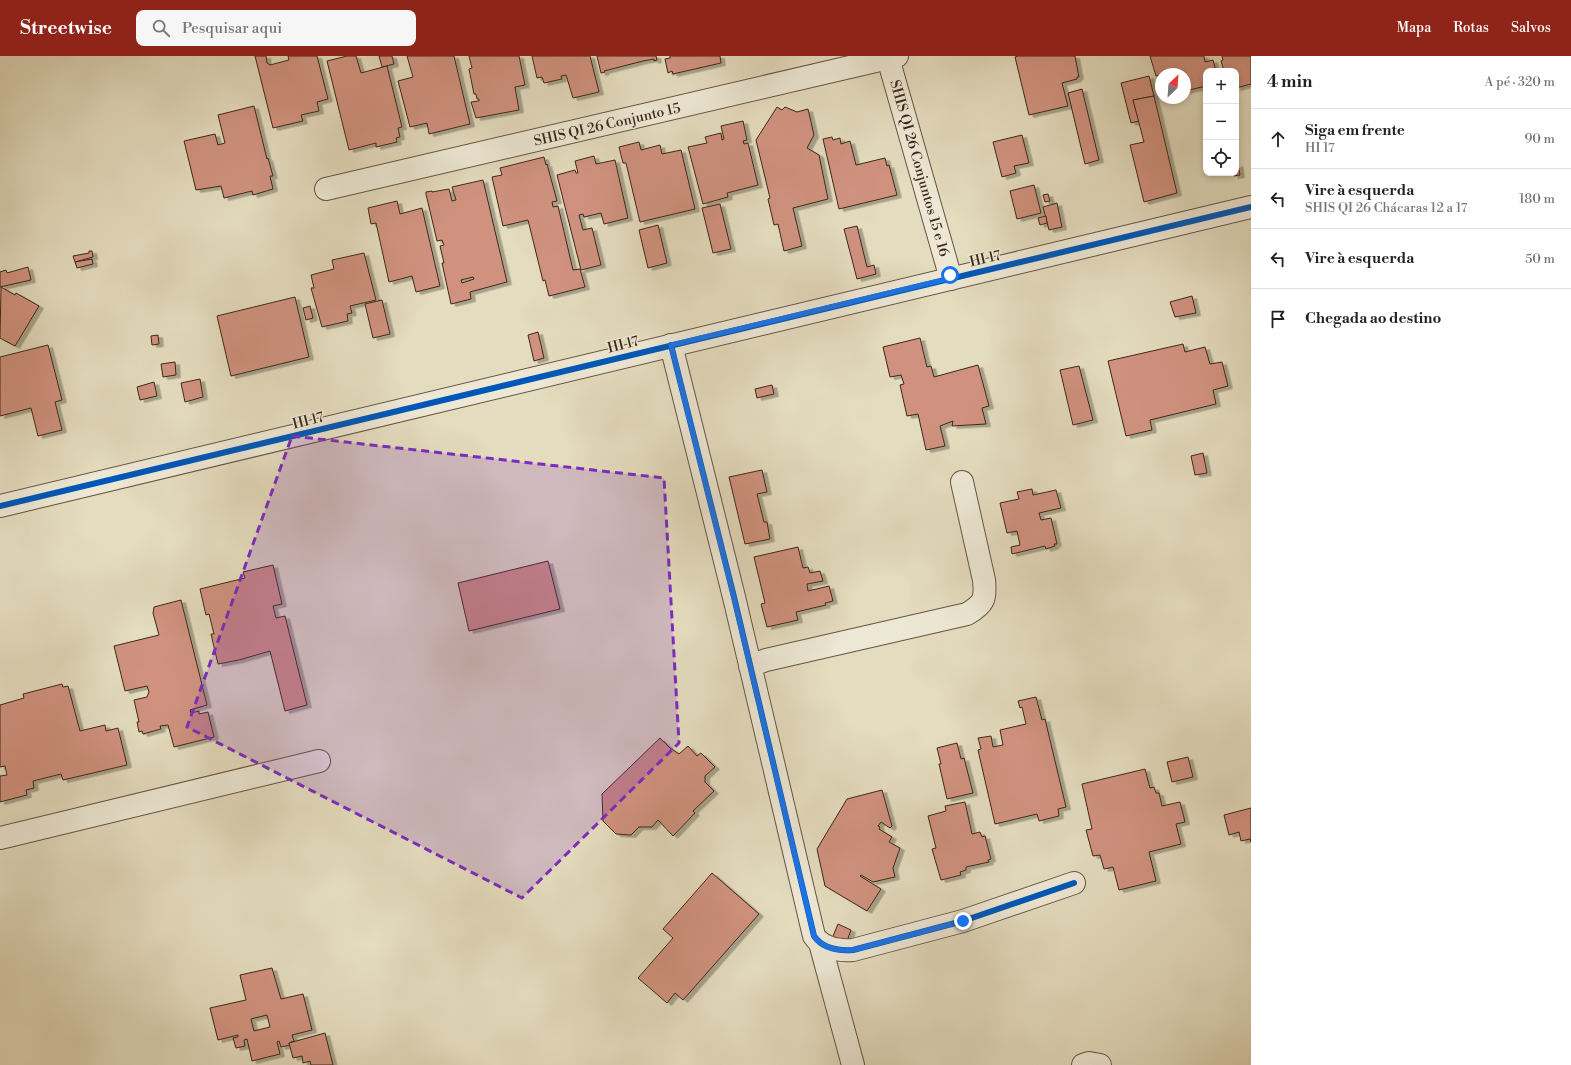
<!DOCTYPE html>
<html lang="pt">
<meta charset="utf-8">
<style>
:root{--surface:#fff;--page:#f6f6f6;--text:#222;--muted:#767676;--line:#e0e0e0;--accent:#8f2418}
body{margin:0;font-family:"Libre Bodoni",serif;background:var(--page);color:var(--text)}
.controls{position:absolute;right:12px;top:12px;display:grid;overflow:hidden;border-radius:8px;box-shadow:0 2px 6px #0003}
.controls button{width:36px;height:36px;display:grid;place-items:center;padding:0;border:0;border-bottom:1px solid var(--line);background:var(--surface);color:var(--text);font:20px sans-serif}
.compass{position:absolute;left:1155px;top:12px;width:36px;height:36px;border-radius:50%;background:var(--surface);box-shadow:0 2px 6px #0003;rotate:25deg}
.stop{position:absolute;width:12px;height:12px;margin:-9px;border:3px solid #1a73e8;border-radius:50%;background:#fff}
.stop.end{background:#1a73e8;border-color:#fff;box-shadow:0 1px 4px #0008}
.list{margin:0;padding:0;list-style:none}
h2{display:flex;justify-content:space-between;align-items:center;height:52px;margin:0;padding:0 16px;font-size:17px}
h2 small{font-size:13px;font-weight:400;color:var(--muted)}
.list li{display:grid;grid-template-columns:26px 1fr auto;gap:12px;align-items:center;box-sizing:border-box;height:60px;padding:0 16px;border-top:1px solid var(--line)}
.list b{display:block;font-size:15px;white-space:nowrap}
.list p{margin:0;font-size:13px;white-space:nowrap;color:var(--muted)}
.list em{font-size:13px;font-style:normal;color:var(--muted)}
.icon{flex:none;width:22px;height:22px;fill:none;stroke:currentColor;stroke-width:2;stroke-linecap:round;stroke-linejoin:round}
.map{position:relative;flex:none;width:1251px;height:1009px;overflow:hidden}
header{display:flex;align-items:center;gap:24px;box-sizing:border-box;height:56px;padding:0 20px;background:var(--accent);color:#fff}
header strong{font-size:19px}
nav{display:flex;gap:22px;margin-inline-start:auto;font-size:14px}
.search{width:280px;height:36px;background:var(--page);display:flex;align-items:center;gap:10px;box-sizing:border-box;padding:0 14px;border-radius:8px;color:var(--muted);font-size:15px}
main{display:flex}
aside{flex:1;background:var(--surface)}
.map>svg:first-child{display:block}
</style>
<header>
<strong>Streetwise</strong>
<div class="search"><svg class="icon" aria-label="search" viewBox="0 0 24 24"><circle cx="10" cy="10" r="6"/><path d="M15 15l6 6"/></svg>Pesquisar aqui</div>
<nav><a>Mapa</a><a>Rotas</a><a>Salvos</a></nav>
</header>
<main>
<div class="map">
<svg width="1251" height="1009" viewBox="0 0 1251 1009">
<defs>
<filter id="shadow"><feDropShadow dx="4.5" dy="2.5" stdDeviation="0" flood-color="#0004"/></filter>
</defs>
<rect width="100%" height="100%" fill="#e4dcbe"/>
<filter id="stains"><feTurbulence type="fractalNoise" baseFrequency=".005" numOctaves="4"/><feColorMatrix values="0 0 0 0 .2 0 0 0 0 .09 0 0 0 0 .02 0 0 0 .5 -.17"/></filter>
<radialGradient id="worn" r=".72"><stop offset=".6" stop-color="#630" stop-opacity="0"/><stop offset="1" stop-color="#630" stop-opacity=".3"/></radialGradient>
<g fill="#d0927f" stroke="#3d2718" fill-rule="evenodd" filter="url(#shadow)">
<path d="M255,0H266L267,7L270,9L289,4L288,0H317L328,43L317,46L319,55L301,59L303,65L273,72Z"/>
<path d="M347,0H356L361,17L387,10L402,71L398,72L400,81L396,82L397,86L376,91V87L349,94L327,5Z"/>
<path d="M379,0H392L394,8L382,11Z"/>
<path d="M407,0H454L470,68L429,78L427,67L410,71L398,25L413,21Z"/>
<path d="M469,0H519L525,29L515,31L519,54L476,62L471,46L479,45V43H477L476,38H474L469,13L472,12Z"/>
<path d="M532,0H590L599,36L573,42L566,19L561,20L562,23L544,27L542,21L537,22Z"/>
<path d="M597,0H656L657,4L654,5V3L643,5L604,15L605,16L601,17Z"/>
<path d="M670,0H720L721,7L673,18L672,15L668,17L665,3L670,2Z"/>
<path d="M1018,0H1075L1079,21H1077V23L1062,27L1068,50L1029,59L1015,1Z"/>
<path d="M1150,0H1204L1205,6L1213,4L1216,15H1206V30L1185,35V18H1181L1180,14L1156,20Z"/>
<path d="M1222,0H1251V28L1236,32V15H1224L1221,5L1223,4Z"/>
<path d="M1149,20L1154,40L1133,44L1139,65L1131,67L1121,27Z"/>
<path d="M1082,33L1099,104L1085,108L1068,37Z"/>
<path d="M1154,40L1177,137L1144,146L1130,89L1144,86L1133,44Z"/>
<path d="M254,50L267,103L268,102L273,120H270L273,133L253,139L252,135L224,142L221,130L196,134L184,85L215,78L218,89L225,87L218,59Z"/>
<path d="M777,51L782,54L785,51L797,56L808,53L814,79L807,92L819,99L828,143L793,152L802,190L784,195L778,168L774,169L768,143L770,142L756,84Z"/>
<path d="M743,65L747,84L743,85L744,88L748,87L758,129L727,137L728,141L703,148L688,91L707,87L705,81L721,77L722,84L724,83L721,70Z"/>
<path d="M1022,79L1029,107L1014,110L1016,117L1002,121L993,86Z"/>
<path d="M832,81L833,84L840,82L841,88L850,85L856,109L885,102L887,110L889,109L897,139L839,153L823,83Z"/>
<path d="M639,86L641,94L660,89L662,98L681,94L695,153L640,166L626,107H623L619,91Z"/>
<path d="M594,100L596,108L615,104L628,162L604,168L601,157L584,161L583,158L579,159L583,174L592,172L601,209L581,214L557,119L575,114L576,117H578L575,105Z"/>
<path d="M544,101L546,109L547,108L557,145L552,146L553,151L558,150L573,214L580,213L585,231L549,240L545,224L543,225L528,164L503,170L492,121L502,119L500,112Z"/>
<path d="M1238,108L1240,119L1234,120L1233,117H1236V109Z"/>
<path d="M483,124L507,226L470,236L471,243L451,248L442,207H444L440,190L444,189L442,184L437,185L426,138V136L432,135V136L449,133L452,145L456,144L452,131ZM473,221L474,223L462,227L461,224Z"/>
<path d="M1034,129L1041,157L1017,163L1010,135Z"/>
<path d="M1048,138L1050,145L1045,146L1043,139Z"/>
<path d="M397,145L400,158L422,152L440,230L416,236L412,220L389,226L376,167L371,168L368,152Z"/>
<path d="M1057,147L1062,171L1049,174L1043,151Z"/>
<path d="M720,148L731,193L713,197L702,152Z"/>
<path d="M1046,160L1047,167L1040,169L1038,162Z"/>
<path d="M658,169L667,207L648,212L639,174Z"/>
<path d="M857,170L867,211L874,209L876,218L857,223L844,173Z"/>
<path d="M89,195H92L93,201L75,206L73,200L89,197Z"/>
<path d="M364,197L376,244L350,250L352,257L347,258L348,265L322,271L311,232H314L311,219L334,213L332,204Z"/>
<path d="M92,203L93,208L77,212L75,206Z"/>
<path d="M28,211L31,224L0,231V216L6,214L7,217Z"/>
<path d="M1,231L15,239L16,237L39,250L15,290L0,282Z"/>
<path d="M1192,240L1196,257L1175,261L1170,246Z"/>
<path d="M295,241L309,301L231,320L217,260Z"/>
<path d="M382,244L390,278L373,282L365,248Z"/>
<path d="M310,250L313,262L306,264L303,252Z"/>
<path d="M538,276L544,302L534,305L528,279Z"/>
<path d="M158,279L159,288L152,289L151,280Z"/>
<path d="M920,282L927,311L931,310L934,321L978,309L989,350L982,352L986,368L952,370L953,365L940,370L945,390L926,394L918,358L907,360L900,329L904,328L901,319L890,321L883,291Z"/>
<path d="M1183,288L1185,296L1205,291L1210,308L1222,306L1228,330L1213,334L1216,348L1150,364L1152,374L1126,380L1108,305Z"/>
<path d="M48,289L62,344L55,346L62,374L38,380L31,352L0,360V301Z"/>
<path d="M175,306L176,319L163,321L161,308Z"/>
<path d="M1079,310L1093,364L1073,369L1060,314Z"/>
<path d="M200,323L203,341L185,346L181,327Z"/>
<path d="M154,326L157,340L140,344L137,331Z"/>
<path d="M772,329L774,338L757,342L755,333Z"/>
<path d="M1203,397L1207,417L1195,419L1191,400Z"/>
<path d="M762,414L767,436L757,438L764,466H767L770,483L745,488L729,421Z"/>
<path d="M1032,433L1033,439L1056,434L1061,452L1039,457L1041,464L1051,462L1057,488H1054L1055,490L1046,493L1045,490L1012,498L1011,491L1020,489L1017,475L1007,477L1000,447L1019,443L1017,436Z"/>
<path d="M798,491L803,512L808,511L810,517L820,515L823,525L807,528L808,535L829,530L833,545L825,547L826,549L796,556L798,564L767,571L761,548L765,547L754,501Z"/>
<path d="M548,505L560,553L469,575L458,527Z"/>
<path d="M273,509L282,548L273,550L276,562L285,560L307,649L285,655L270,595L239,604L218,608L211,578H214L209,558L206,559L200,533L245,522L243,516Z"/>
<path d="M181,544L207,649L190,654L191,657L199,655V658L208,656L214,681L174,691L168,669L160,670L161,673L143,678L142,675L139,676L137,666H139L134,644L147,641L149,636L147,630L125,635L114,590L159,579L153,557L154,551Z"/>
<path d="M62,628L63,631L68,630L80,675L105,669L106,675L118,672L127,709L63,724L61,718L33,725L34,732L26,734L27,739L0,746V720L7,719L5,710L0,711V649L24,642L23,638Z"/>
<path d="M1036,641L1042,664L1045,663L1066,751L1058,753L1059,760L1039,765L1037,758L995,768L978,694L981,693L978,682L991,680L993,691L1003,689L1000,674L1026,668L1022,651L1020,652L1018,645Z"/>
<path d="M660,682L670,692L679,698L688,690L697,700L701,697L715,711L705,720V726L714,735L693,755L695,757L673,780L658,764L652,771H639L631,779L616,778L603,765L602,738Z"/>
<path d="M957,687L961,703L964,702L973,737L947,743L939,708H941L937,692Z"/>
<path d="M1188,701L1193,721L1172,726L1167,706Z"/>
<path d="M1145,713L1150,732L1154,731L1156,737H1159L1162,750L1180,746L1185,766L1176,768L1181,788L1149,796L1156,825L1119,834L1113,811L1104,813L1100,799L1093,800L1086,774L1092,773L1082,728Z"/>
<path d="M882,734L892,770L890,772L881,766L878,770L880,771L879,773L892,781L889,786L900,792L893,812L895,821L873,826L861,819L860,820L881,833L867,855L825,830L817,793L847,743Z"/>
<path d="M965,746L972,778L980,776L982,781L985,780L991,803L988,804L989,806L966,811V814L960,816L961,819L941,824L932,793L936,792L928,760L946,755L945,750Z"/>
<path d="M1251,752V786L1250,783L1241,785L1239,776L1229,779L1224,759Z"/>
<path d="M712,817L759,858L683,944L675,937L667,947L638,922L673,882L663,873Z"/>
<path d="M838,868L851,874L845,891L831,885Z"/>
<path d="M272,912L281,943L303,938L312,974L292,979L294,985L289,987L290,989L281,991L279,985L277,986L280,998L252,1005L247,983L244,984L245,990L236,992L233,982L238,981V979L218,984L210,952L246,944L240,919ZM267,959L270,971L254,975L251,963Z"/>
<path d="M325,977L333,1009H311L310,1005L303,1007L302,1000L293,1002L289,987Z"/>
</g>
<g fill="none" stroke-linecap="round" stroke-linejoin="round">
<defs>
<g id="minor">
<path d="M888,2L951,223"/>
<path d="M326,133L897,0"/>
<path d="M671,289L734,541L814,880C823,893 838,895 853,894L963,865L1074,827"/>
<path d="M0,450L1251,151"/>
<path d="M750,610L766,604L967,558C984,548 986,543 984,524L962,426"/>
<path d="M0,782L319,705"/>
<path d="M820,887L853,1009"/>
<path d="M1083,1009L1089,1007L1100,1009"/>
</g>
</defs>
<use href="#minor" stroke="#675442" stroke-width="24"/>
<use href="#minor" stroke="#ede8d5" stroke-width="22"/>
<defs>
<g id="cycleway">
<path d="M671,289L734,541L814,880C823,893 838,895 853,894L963,865L1074,827"/>
<path d="M0,450L1251,151"/>
</g>
</defs>
<use href="#cycleway" stroke="#ede8d5" stroke-width="8"/>
<use href="#cycleway" stroke="#0057b8" stroke-width="6"/>
</g>
<g fill="none" stroke-linecap="round" stroke-linejoin="round">
<path stroke="#1a73e8" stroke-width="5" d="M950,219L951,222L671,289L734,542L814,880C823,893 838,895 853,894L963,865"/>
</g>
<path fill="#7b2cbf" fill-opacity="0.2" stroke="#7b2cbf" stroke-width="3" stroke-dasharray="8 5" stroke-linejoin="round" d="M292,380L664,422L679,687L522,842L187,671Z"/>
<g text-anchor="middle" stroke-width="3" stroke-linejoin="round" paint-order="stroke">
<g font-size="14" fill="#3d2718" stroke="#ede8d5">
<text transform="translate(607 68) rotate(-13)" y="5">SHIS QI 26 Conjunto 15</text>
<text transform="translate(920 112) rotate(74)" y="5">SHIS QI 26 Conjuntos 15 e 16</text>
<text transform="translate(985 202) rotate(-13)" y="5">HI 17</text>
<text transform="translate(623 288) rotate(-14)" y="5">HI 17</text>
<text transform="translate(308 364) rotate(-14)" y="5">HI 17</text>
</g>
</g>
<rect width="100%" height="100%" filter="url(#stains)"/>
<rect width="100%" height="100%" fill="url(#worn)"/>
</svg>
<div class="controls">
<button>+</button>
<button>−</button>
<button><svg class="icon" aria-label="locate" viewBox="0 0 24 24"><circle cx="12" cy="12" r="6"/><path d="M12 2v4M12 18v4M2 12h4M18 12h4"/></svg></button>
</div>
<svg class="compass" viewBox="-18 -18 36 36"><path d="M0-13l5 13h-10z" fill="#e53935"/><path d="M0 13l5-13h-10z" fill="#767676"/></svg>
<div class="stop" style="left:950px;top:219px"></div>
<div class="stop end" style="left:963px;top:865px"></div>
</div>
<aside>
<h2>4 min<small>A pé · 320 m</small></h2>
<ul class="list">
<li><svg class="icon" aria-label="ahead" viewBox="0 0 24 24"><path d="M12 20V5M6 11l6-6 6 6"/></svg><div><b>Siga em frente</b><p>HI 17</p></div><em>90 m</em></li>
<li><svg class="icon" aria-label="left" viewBox="0 0 24 24"><path d="M17 20v-9H6M10 6l-5 5 5 5"/></svg><div><b>Vire à esquerda</b><p>SHIS QI 26 Chácaras 12 a 17</p></div><em>180 m</em></li>
<li><svg class="icon" aria-label="left" viewBox="0 0 24 24"><path d="M17 20v-9H6M10 6l-5 5 5 5"/></svg><div><b>Vire à esquerda</b></div><em>50 m</em></li>
<li><svg class="icon" aria-label="arrive" viewBox="0 0 24 24"><path d="M6 21V4h12l-3 4 3 4H6"/></svg><div><b>Chegada ao destino</b></div></li>
</ul>
</aside>
</main>
